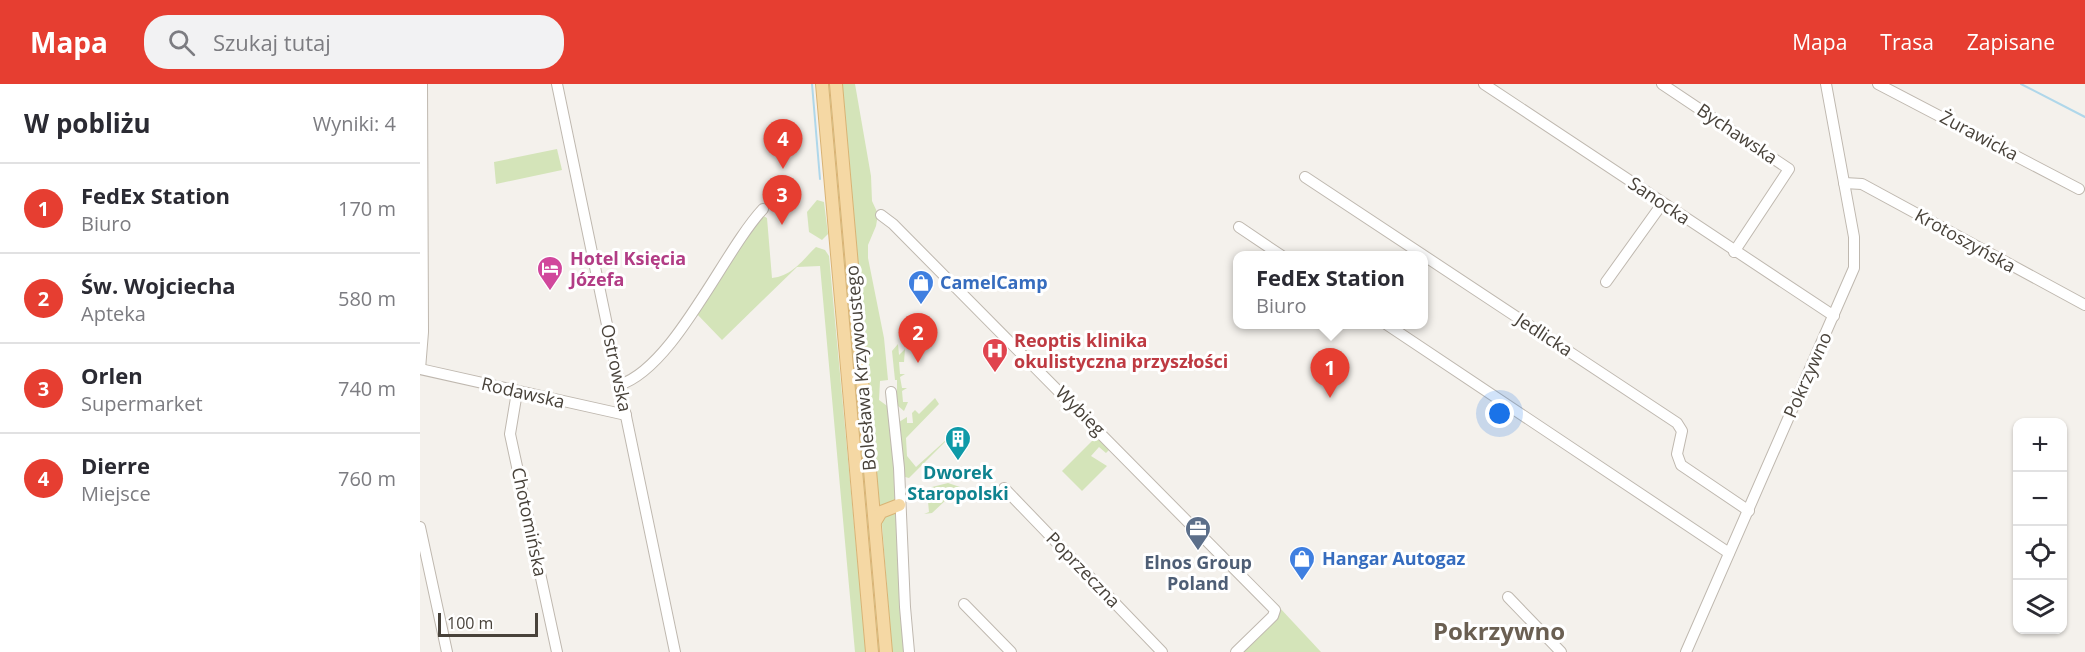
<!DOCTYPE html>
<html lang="pl">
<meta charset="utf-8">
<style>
:root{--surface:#fff;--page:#f2f2f3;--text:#2b2b33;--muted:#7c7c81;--line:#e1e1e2;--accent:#e63e31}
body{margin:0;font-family:"Open Sans",sans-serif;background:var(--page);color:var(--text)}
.controls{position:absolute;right:18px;bottom:18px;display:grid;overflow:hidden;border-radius:12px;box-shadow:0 2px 4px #0004}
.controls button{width:54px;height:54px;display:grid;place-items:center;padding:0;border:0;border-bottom:2px solid var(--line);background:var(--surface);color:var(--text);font:30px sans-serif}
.scale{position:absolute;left:18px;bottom:15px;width:100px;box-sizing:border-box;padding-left:6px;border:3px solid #48423a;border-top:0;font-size:16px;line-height:21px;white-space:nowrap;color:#48423a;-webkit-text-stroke:4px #fff;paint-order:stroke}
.you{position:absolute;left:1080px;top:330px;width:21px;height:21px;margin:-15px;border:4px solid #fff;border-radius:50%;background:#1a73e8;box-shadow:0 0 0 9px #1a73e833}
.badge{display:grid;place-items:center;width:39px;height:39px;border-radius:50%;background:var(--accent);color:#fff;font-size:20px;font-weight:700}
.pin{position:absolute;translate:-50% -50px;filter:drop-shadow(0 2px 3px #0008)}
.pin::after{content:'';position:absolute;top:32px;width:21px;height:18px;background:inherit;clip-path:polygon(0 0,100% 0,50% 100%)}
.popup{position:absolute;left:813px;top:167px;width:195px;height:78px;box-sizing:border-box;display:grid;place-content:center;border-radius:12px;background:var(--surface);filter:drop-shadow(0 2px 4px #0005);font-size:20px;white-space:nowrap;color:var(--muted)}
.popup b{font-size:22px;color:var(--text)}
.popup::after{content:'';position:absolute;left:50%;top:100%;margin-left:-12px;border:12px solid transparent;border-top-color:var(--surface)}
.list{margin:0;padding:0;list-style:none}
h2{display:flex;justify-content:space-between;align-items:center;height:78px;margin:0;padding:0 24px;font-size:26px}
h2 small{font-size:20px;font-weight:400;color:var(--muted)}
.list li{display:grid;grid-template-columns:39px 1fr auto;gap:18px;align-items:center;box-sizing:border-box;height:90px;padding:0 24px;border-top:2px solid var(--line)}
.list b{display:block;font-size:22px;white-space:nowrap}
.list p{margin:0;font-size:20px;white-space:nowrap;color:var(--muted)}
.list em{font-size:20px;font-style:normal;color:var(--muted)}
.icon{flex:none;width:33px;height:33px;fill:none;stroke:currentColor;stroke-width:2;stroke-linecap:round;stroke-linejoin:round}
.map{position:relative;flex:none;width:1665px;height:568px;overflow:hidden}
header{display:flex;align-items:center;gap:36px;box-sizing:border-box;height:84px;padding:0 30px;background:var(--accent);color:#fff}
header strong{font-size:28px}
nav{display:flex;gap:33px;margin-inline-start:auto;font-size:21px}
.search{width:420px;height:54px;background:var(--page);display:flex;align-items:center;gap:15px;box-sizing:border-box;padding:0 21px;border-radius:24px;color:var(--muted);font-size:22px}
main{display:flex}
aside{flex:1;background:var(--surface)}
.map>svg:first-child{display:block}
</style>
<header>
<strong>Mapa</strong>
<div class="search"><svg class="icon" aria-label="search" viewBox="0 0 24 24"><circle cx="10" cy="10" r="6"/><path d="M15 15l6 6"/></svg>Szukaj tutaj</div>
<nav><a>Mapa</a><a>Trasa</a><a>Zapisane</a></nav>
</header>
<main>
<aside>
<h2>W pobliżu<small>Wyniki: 4</small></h2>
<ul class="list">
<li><span class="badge">1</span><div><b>FedEx Station</b><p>Biuro</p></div><em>170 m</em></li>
<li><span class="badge">2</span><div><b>Św. Wojciecha</b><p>Apteka</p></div><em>580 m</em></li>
<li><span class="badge">3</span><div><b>Orlen</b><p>Supermarket</p></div><em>740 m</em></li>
<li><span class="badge">4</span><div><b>Dierre</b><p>Miejsce</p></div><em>760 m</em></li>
</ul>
</aside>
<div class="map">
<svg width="1665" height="568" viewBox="0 0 1665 568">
<rect width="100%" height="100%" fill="#f4f1ec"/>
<g fill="#d4e4b9">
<path d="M406,0H412L462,568H456Z"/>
<path d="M422,0H435L451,92L452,117L458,130L456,142L448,161V174L464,254L468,296L460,297L459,316L470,324L476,415L459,427Z"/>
<path d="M137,65L142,86L76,100L74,78Z"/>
<path d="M397,116L404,118L408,150L402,156L389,148L387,128Z"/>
<path d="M342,131L347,134L352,194C373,192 384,174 396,163L405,166L409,172L446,568H435L400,182L377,183L302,256L275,228Z"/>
<path d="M478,260L479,271L485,265L484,278H479L480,290H485L480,293L482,304H487L482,307L483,318H488L484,327L477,321V296H475L472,267Z"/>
<path d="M515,314L519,320L486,354L487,372L496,383L536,347L489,394L485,393L479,338L487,333V339H493L492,329L495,326L499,330Z"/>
<path d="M677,352L690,365L686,369L679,363L671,372L687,382L662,407L642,387Z"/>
<path d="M528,399L540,403L512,429L504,430L509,428L507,407L504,405Z"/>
<path d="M476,429L478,432L486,568H472L462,441L463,432Z"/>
<path d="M859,523L901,568H819Z"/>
</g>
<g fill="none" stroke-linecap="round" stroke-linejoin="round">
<g stroke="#afd7ea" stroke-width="2">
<path d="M392,0L400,95"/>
<path d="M1601,0L1665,33"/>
</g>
<defs>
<g id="minor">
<path d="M137,0L255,568"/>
<path d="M1064,0L1414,232"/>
<path d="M1242,0L1369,85L1314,168"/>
<path d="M1458,0L1659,105"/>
<path d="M885,93L1257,339L1262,347L1257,370L1261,381L1329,427"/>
<path d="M1424,99L1442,100L1665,221"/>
<path d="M461,131L473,140L855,526L853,532L816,568"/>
<path d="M819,143L862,172"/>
<path d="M1186,198L1242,120"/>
<path d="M966,240L1309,469"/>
<path d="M0,285L3,248L2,0"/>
<path d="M0,285L206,331"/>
<path d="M199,301C254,284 303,168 343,125"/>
<path d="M97,308L90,350L137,568"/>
<path d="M471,308L479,384L485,523L489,568"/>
<path d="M584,404L742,568"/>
<path d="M0,443L27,568"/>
<path d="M1088,513L1141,568"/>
<path d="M544,520L591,568"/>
<path d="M1266,568L1434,184V153L1406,0"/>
</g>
<g id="major">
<path d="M402,0L452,568"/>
<path d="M416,0L466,568"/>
<path d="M455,438L461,428L479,421"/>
</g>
</defs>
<use href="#minor" stroke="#bfb8af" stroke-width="12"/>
<use href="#major" stroke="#d9b375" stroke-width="14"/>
<use href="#minor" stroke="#fff" stroke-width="10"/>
<use href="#major" stroke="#f5d8a4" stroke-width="12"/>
</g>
<defs>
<symbol id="hotel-pin" viewBox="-11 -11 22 30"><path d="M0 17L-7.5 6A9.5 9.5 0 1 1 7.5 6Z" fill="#d1479c" stroke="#fff"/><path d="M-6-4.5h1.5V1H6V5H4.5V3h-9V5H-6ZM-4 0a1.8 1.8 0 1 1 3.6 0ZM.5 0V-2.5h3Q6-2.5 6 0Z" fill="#fff"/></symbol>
<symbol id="shop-pin" viewBox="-11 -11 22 30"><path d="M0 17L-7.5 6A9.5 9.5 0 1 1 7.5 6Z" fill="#3f7fe0" stroke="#fff"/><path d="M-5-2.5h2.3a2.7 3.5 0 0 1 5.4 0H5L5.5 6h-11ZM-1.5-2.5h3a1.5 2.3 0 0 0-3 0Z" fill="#fff"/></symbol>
<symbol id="hospital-pin" viewBox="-11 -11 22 30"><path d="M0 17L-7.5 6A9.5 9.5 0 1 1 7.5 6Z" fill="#e0444e" stroke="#fff"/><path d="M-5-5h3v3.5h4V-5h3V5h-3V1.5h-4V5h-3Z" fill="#fff"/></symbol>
<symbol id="building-pin" viewBox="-11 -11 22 30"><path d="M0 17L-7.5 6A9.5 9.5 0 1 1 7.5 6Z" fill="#0f9aa8" stroke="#fff"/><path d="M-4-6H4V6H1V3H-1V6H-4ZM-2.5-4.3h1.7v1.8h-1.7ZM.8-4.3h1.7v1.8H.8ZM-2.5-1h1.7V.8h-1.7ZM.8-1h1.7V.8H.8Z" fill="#fff"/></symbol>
<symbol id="office-pin" viewBox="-11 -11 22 30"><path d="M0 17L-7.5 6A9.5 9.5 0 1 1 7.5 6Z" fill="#5c6f8a" stroke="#fff"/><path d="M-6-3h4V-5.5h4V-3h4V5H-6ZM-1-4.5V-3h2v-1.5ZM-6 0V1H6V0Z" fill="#fff"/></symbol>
</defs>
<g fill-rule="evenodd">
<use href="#hotel-pin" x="115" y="170" width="30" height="40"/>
<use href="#shop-pin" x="486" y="184" width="30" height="40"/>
<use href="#hospital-pin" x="560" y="252" width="30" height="40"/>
<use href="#building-pin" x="523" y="340" width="30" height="40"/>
<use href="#office-pin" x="763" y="430" width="30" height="40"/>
<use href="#shop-pin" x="867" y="460" width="30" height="40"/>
</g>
<g text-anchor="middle" stroke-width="6" stroke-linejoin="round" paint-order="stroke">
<g font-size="18" fill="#48423a" stroke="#fff">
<text transform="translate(1317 50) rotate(34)" y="6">Bychawska</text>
<text transform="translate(1559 52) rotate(28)" y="6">Żurawicka</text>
<text transform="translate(1239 117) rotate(34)" y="6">Sanocka</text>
<text transform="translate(1545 157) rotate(29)" y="6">Krotoszyńska</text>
<text transform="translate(1124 251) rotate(33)" y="6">Jedlicka</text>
<text transform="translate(196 284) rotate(78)" y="6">Ostrowska</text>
<text transform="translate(441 284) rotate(-95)" y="6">Bolesława Krzywoustego</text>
<text transform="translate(1388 291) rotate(-66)" y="6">Pokrzywno</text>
<text transform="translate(103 309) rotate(13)" y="6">Rodawska</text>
<text transform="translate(660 327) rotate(45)" y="6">Wybieg</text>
<text transform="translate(109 438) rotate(78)" y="6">Chotomińska</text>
<text transform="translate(663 486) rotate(46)" y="6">Poprzeczna</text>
</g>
<g font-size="18" font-weight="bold" fill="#b23c85" stroke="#fff" text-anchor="start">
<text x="150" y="181">Hotel Księcia<tspan x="150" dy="21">Józefa</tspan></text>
</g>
<g font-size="18" font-weight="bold" fill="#366cbe" stroke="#fff" text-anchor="start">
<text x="520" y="205">CamelCamp</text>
<text x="902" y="481">Hangar Autogaz</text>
</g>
<g font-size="18" font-weight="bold" fill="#be3a42" stroke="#fff" text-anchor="start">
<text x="594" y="263">Reoptis klinika<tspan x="594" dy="21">okulistyczna przyszłości</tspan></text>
</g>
<g font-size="18" font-weight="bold" fill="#0d838f" stroke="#fff">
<text x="538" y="395">Dworek<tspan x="538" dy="21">Staropolski</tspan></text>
</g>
<g font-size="18" font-weight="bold" fill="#4e5e75" stroke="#fff">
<text x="778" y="485">Elnos Group<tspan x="778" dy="21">Poland</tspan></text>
</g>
<g font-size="24" font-weight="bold" fill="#6a5f52" stroke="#fff">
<text x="1079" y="556">Pokrzywno</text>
</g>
</g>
</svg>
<div class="controls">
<button>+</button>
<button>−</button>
<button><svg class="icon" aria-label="locate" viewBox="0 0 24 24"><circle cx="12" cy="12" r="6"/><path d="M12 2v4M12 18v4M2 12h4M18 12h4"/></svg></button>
<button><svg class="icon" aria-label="layers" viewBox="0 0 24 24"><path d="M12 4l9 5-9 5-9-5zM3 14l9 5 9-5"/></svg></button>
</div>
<div class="scale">100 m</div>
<div class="you"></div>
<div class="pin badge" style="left:910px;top:314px">1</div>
<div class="popup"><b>FedEx Station</b>Biuro</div>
<div class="pin badge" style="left:498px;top:279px">2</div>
<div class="pin badge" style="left:362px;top:141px">3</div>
<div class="pin badge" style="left:363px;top:85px">4</div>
</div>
</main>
